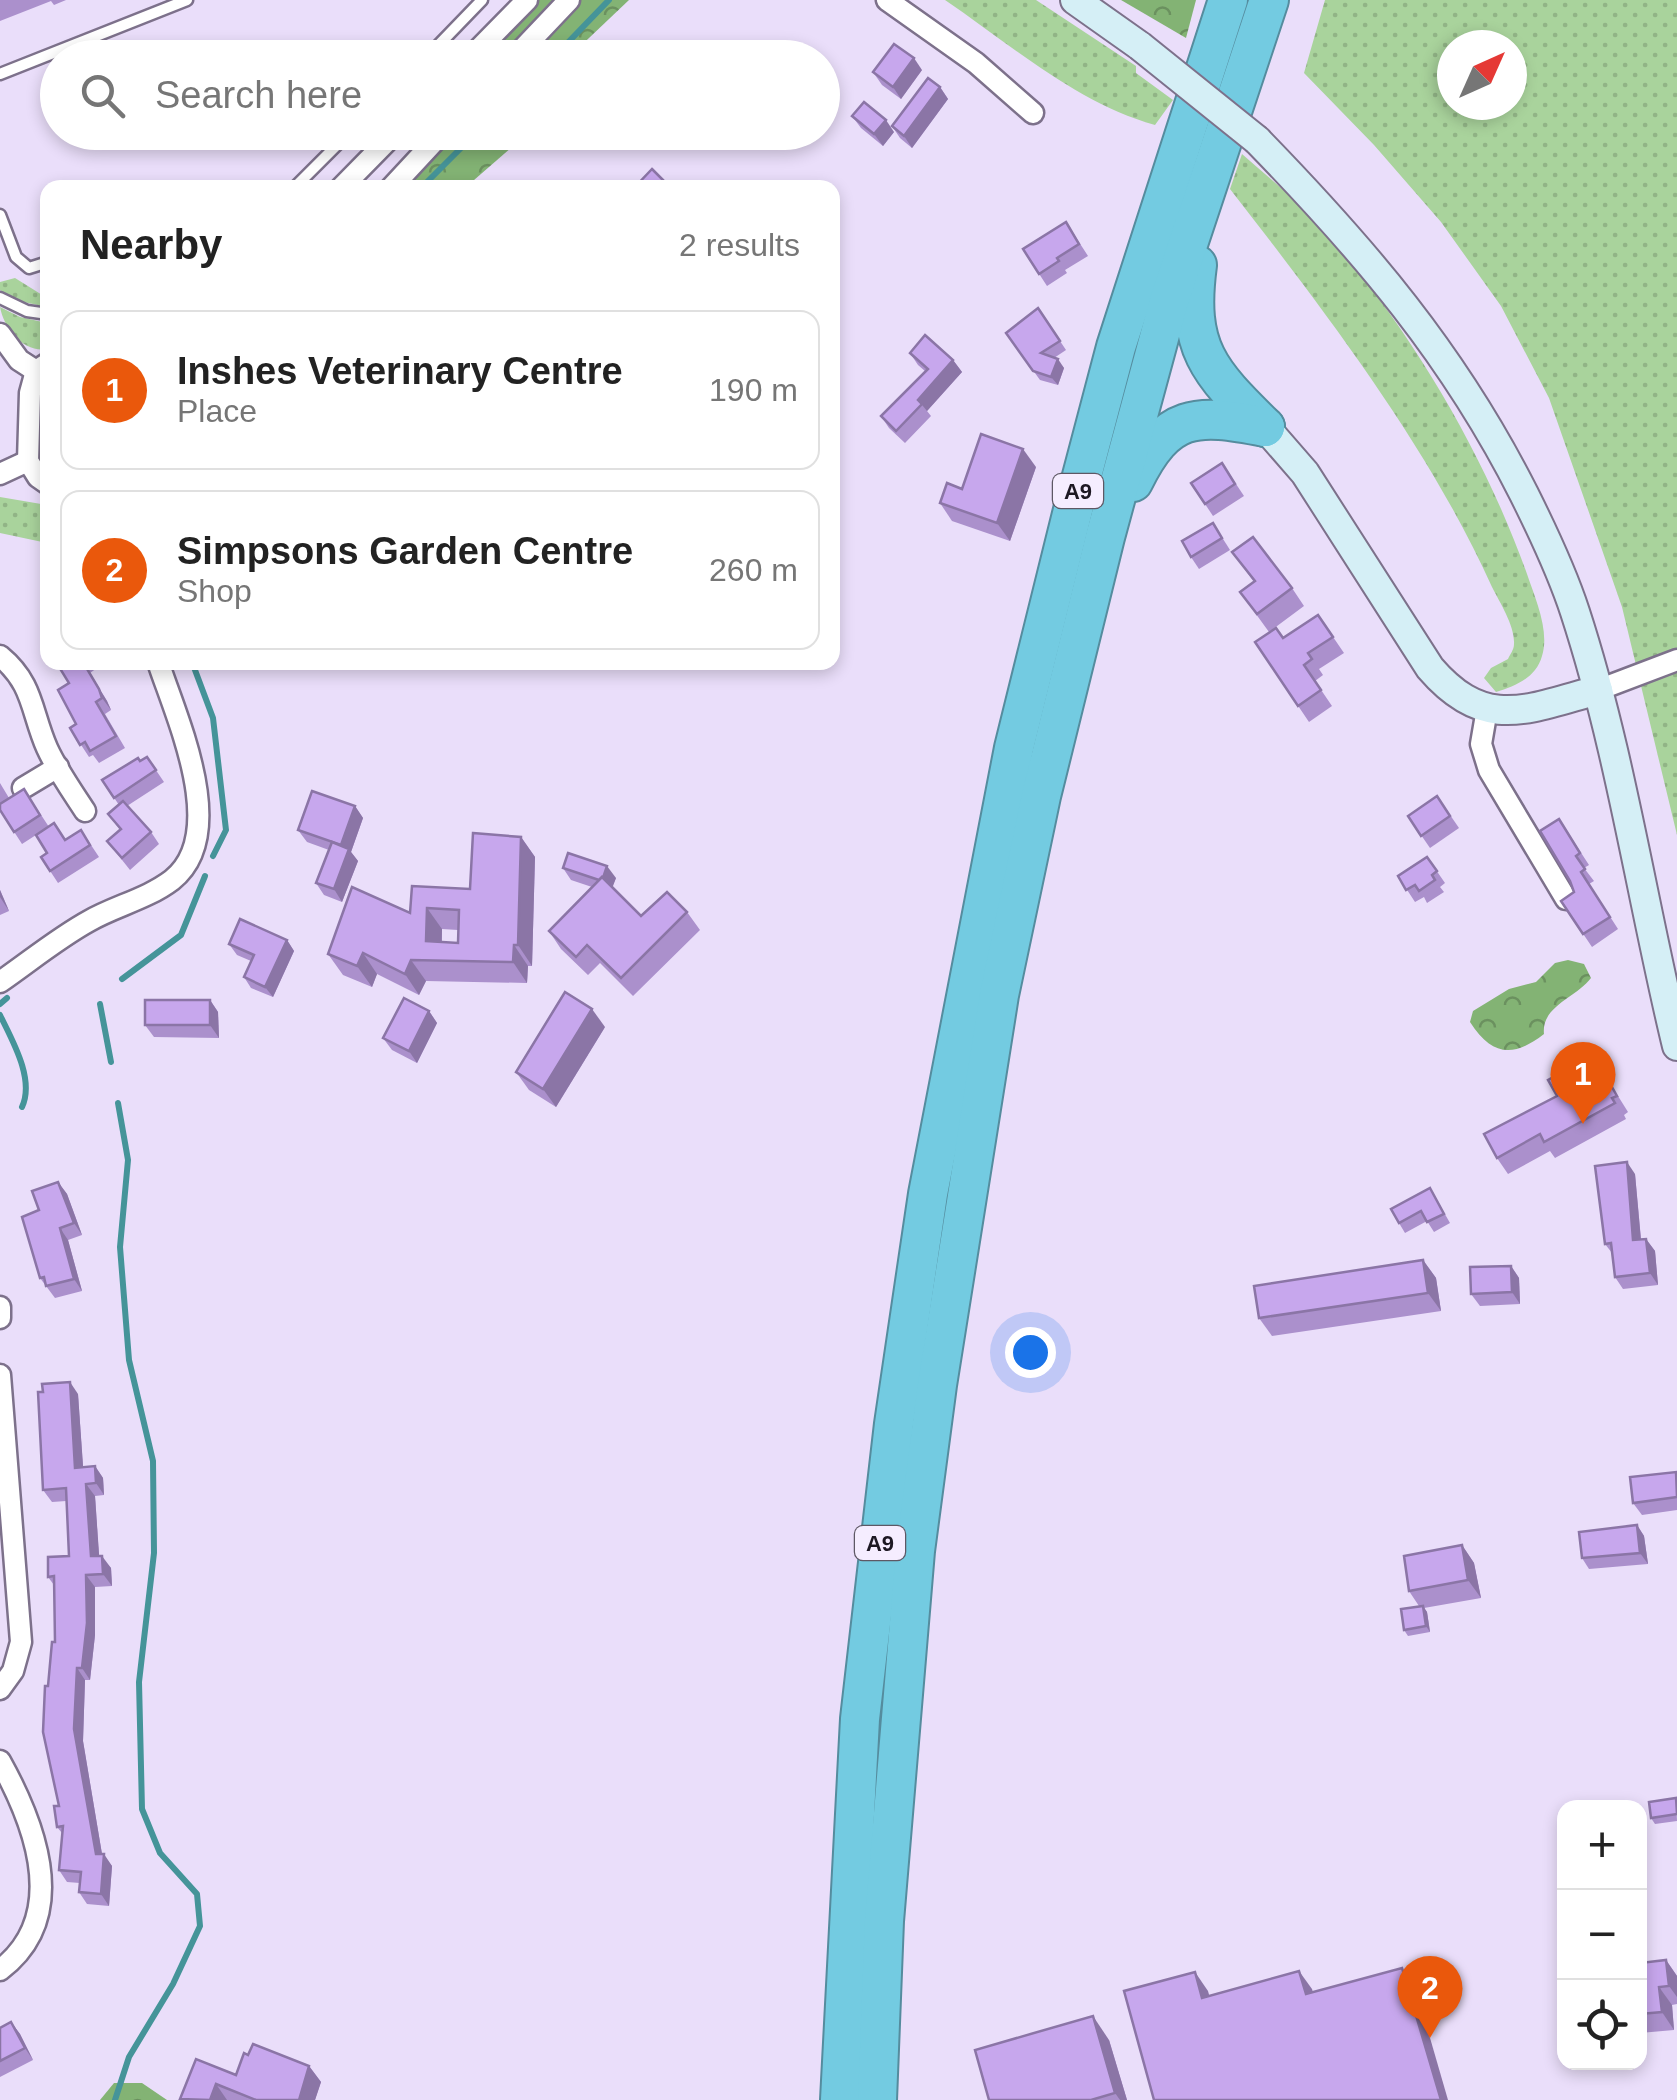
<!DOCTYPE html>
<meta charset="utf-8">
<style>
:root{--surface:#fff;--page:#f2f2f2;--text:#222;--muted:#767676;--line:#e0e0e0;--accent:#ea580c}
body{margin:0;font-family:Arial,sans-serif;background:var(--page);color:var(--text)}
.controls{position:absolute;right:30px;bottom:30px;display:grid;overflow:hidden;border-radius:20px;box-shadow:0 5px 15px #0003}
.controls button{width:90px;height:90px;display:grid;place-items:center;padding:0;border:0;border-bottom:2px solid var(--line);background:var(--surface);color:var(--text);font:50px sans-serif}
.compass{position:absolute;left:1437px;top:30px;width:90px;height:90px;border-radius:50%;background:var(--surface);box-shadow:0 5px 15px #0003;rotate:45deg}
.you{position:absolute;left:1030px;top:1352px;width:35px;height:35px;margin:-25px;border:8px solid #fff;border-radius:50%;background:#1a73e8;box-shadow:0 0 0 15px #1a73e833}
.badge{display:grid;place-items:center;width:65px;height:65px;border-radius:50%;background:var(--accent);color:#fff;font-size:32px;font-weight:700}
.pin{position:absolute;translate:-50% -82px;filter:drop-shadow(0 2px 5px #0008)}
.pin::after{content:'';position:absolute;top:52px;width:35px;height:30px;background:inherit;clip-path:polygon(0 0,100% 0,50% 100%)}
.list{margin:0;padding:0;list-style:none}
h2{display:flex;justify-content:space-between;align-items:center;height:130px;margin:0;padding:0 40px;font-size:42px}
h2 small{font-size:32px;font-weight:400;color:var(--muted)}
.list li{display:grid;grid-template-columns:65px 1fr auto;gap:30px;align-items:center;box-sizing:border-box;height:160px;margin:0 20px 20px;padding:0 20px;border:2px solid var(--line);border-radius:20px}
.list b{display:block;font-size:38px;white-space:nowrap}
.list p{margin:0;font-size:32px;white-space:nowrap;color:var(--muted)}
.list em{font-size:32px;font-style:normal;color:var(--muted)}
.icon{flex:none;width:55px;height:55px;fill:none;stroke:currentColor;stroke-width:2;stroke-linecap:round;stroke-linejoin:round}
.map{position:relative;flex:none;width:1677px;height:2100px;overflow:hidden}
.search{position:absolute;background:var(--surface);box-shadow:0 5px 15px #0003;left:40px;top:40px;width:800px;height:110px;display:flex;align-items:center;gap:25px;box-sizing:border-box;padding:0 35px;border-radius:55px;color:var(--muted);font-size:38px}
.panel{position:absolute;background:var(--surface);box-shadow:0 5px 15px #0003;left:40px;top:180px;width:800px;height:490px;border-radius:20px}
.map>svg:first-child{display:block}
</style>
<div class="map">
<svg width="1677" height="2100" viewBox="0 0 1677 2100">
<defs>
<pattern id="grass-dots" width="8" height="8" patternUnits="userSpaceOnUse" patternTransform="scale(2.5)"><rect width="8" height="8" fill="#a9d39c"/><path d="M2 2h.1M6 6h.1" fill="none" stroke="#91b486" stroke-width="1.8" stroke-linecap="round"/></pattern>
<pattern id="forest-crowns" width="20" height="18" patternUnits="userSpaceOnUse" patternTransform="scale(2.5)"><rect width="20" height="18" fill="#83b374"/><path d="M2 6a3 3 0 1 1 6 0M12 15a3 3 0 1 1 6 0" fill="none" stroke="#6b915f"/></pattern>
</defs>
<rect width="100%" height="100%" fill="#eadefa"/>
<g fill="url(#grass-dots)" fill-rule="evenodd">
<path d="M945,0H1036L1136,66V73L1173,100L1155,125C1078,104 1011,45 945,0Z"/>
<path d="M1325,0H1677V835L1622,607L1549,398L1501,306L1441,222L1374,145L1304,73ZM1452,45H1512V105H1452Z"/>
<path d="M1242,154C1274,182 1309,210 1337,244C1417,342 1484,454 1527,574C1535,598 1550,631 1542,656C1536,678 1515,686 1496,692L1484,678L1491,668L1508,659C1510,654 1514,650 1514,644C1515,626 1500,603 1492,587C1429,447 1324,310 1230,189Z"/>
<path d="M15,278L47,298V307L19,301L0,290V282Z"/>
<path d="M0,307L20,317L47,323V349C24,353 4,329 0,307Z"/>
<path d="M0,497L47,505V543L0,533Z"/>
</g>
<g fill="url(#forest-crowns)">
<path d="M535,0H629L569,57L480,58Z"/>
<path d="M1121,0H1196L1186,38Z"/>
<path d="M434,133H522L512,147L466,187L383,188Z"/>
<path d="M1568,960L1584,964L1591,978C1576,998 1541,1006 1544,1034C1513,1058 1492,1056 1470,1022L1473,1011L1509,989L1536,982L1555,963Z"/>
<path d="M114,2083H142L167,2100H100Z"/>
</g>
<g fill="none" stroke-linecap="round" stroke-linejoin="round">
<g stroke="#459499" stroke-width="6">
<path d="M553,58L609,0"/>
<path d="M421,188L477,132"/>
<path d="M192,662L213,718L226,830L213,856"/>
<path d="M122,979L181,935L205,876"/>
<path d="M0,1004L7,998"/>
<path d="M100,1004L111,1062"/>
<path d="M0,1015C12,1040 35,1079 22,1107"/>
<path d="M115,2100L129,2057L173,1984L200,1926L197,1894L160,1853L142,1809L139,1682L154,1553L153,1461L129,1360L120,1247L128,1160L118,1103"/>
</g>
<defs>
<g id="lane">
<path d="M426,58L482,0"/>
<path d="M0,74L187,0"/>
<path d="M294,188L350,132"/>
<path d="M0,215L16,257L29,268L48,262"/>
<path d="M0,298L27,311L48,314"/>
</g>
<g id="street">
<path d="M887,0L976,63L1033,113"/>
<path d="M470,58L527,0"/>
<path d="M514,58L569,0"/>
<path d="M341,188L396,132"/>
<path d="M391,188L443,132"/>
<path d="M0,334L19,360L36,371"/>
<path d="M48,363L36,371L30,393L28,461L38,477L48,484"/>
<path d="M0,474L28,461"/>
<path d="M0,656C34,684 31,712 47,748C57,770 72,791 85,811"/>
<path d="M1598,690L1677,660"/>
<path d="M1487,709L1481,744L1489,770L1566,899"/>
<path d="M23,788L58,767"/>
<path d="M0,982C29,962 58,938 89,921C115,906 147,899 172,880C230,834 177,719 158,662"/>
<path d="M0,1307V1318"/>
<path d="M0,1375L21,1642L13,1671L0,1689"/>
<path d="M0,1761C35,1824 71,1916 0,1970"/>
</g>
<g id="secondary">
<path d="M1075,0L1140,46"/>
<path d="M1257,140C1365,251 1454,355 1524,494C1543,532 1562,572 1575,612C1621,753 1642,902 1677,1046"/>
<path d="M1265,427L1305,473L1430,668C1485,732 1527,709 1598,690"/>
</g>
<g id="highway">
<path d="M1197,265C1186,348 1208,371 1265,427"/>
<path d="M1133,482C1167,413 1195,413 1265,427"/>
<path d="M840,2100L860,1719L894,1424L928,1194L1014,748L1073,510L1116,347L1228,0"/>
<path d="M877,2100L884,1921L915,1551L937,1385L999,995L1041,796L1105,537L1169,301L1269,0"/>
</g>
</defs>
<use href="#lane" stroke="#7d718b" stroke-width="15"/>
<use href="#street" stroke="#7d718b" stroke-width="25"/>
<use href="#secondary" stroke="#7d718b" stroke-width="32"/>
<use href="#highway" stroke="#558c9e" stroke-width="42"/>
<use href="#lane" stroke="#fff" stroke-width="10"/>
<use href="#street" stroke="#fff" stroke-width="20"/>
<use href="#secondary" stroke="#d5eff6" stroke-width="28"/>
<use href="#highway" stroke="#73cbe1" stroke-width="38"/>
<defs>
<path id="secondary-bridge" d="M1140,46L1257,140"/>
</defs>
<use href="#secondary-bridge" stroke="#7d718b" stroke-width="32" stroke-linecap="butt"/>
<use href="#secondary-bridge" stroke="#d5eff6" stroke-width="28"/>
</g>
<g fill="#ab90cc" fill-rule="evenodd">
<path d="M0,0H66L54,5L51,1L0,21Z"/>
<path d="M922,70L901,99L882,85L873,72Z"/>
<path d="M940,87L948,99L912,148L900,138L892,126Z"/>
<path d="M852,116L894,132L883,146L861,128Z"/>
<path d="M1066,222L1088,256L1065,270L1067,273L1047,286L1023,249Z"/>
<path d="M1038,308L1066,350L1054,358L1064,368L1058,385L1040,380L1006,333Z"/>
<path d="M910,353L953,360L962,372L927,411L931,416L905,443L889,428L881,416L925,371L918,365Z"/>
<path d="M1222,463L1244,496L1213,516L1191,483Z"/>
<path d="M1036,467L1010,541L952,521L940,503L962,489Z"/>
<path d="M1213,523L1230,550L1199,569L1191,557Z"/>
<path d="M1232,552L1292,588L1304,606L1269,632L1240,592L1254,582Z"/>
<path d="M1318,615L1344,653L1319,669L1323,675L1315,681L1332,706L1309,722L1255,642L1283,638Z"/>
<path d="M56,662H94L97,668L90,673L107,701L111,710L105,714L125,748L99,763L93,755L89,757L70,728L76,724L69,683Z"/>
<path d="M147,757L164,782L127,806L151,832L159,844L130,870L107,841L120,830L108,814L119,805L102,780Z"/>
<path d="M0,783L9,798L24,789L49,827L65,840L81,830L99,857L58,883L41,857L47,853L36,835L22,844L0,810Z"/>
<path d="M1437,796L1459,828L1430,848L1408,816Z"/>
<path d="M355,806L363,818L351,852L358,861L342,902L324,895L316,883L329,850L307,842L298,830Z"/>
<path d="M1559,819L1589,865L1584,868L1594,881L1589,884L1618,929L1592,947L1561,901L1574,892Z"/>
<path d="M521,837L535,857L532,966H528L527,983L426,981L419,995L377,974L372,987L343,975L328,954L410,913L470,889ZM442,929L458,930V943L442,942Z"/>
<path d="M1427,857L1445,883L1440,887L1444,892L1427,903L1424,897L1415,902L1398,876Z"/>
<path d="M563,868L616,878L612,887L641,916L687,912L700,930L633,996L600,963L588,975L561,949L549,931L592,887L571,880Z"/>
<path d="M0,890L9,911L0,915Z"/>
<path d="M287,940L294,951L273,997L251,988L244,977L251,961L237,955L229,944Z"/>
<path d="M210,1000L218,1012L219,1038L154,1037L145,1025Z"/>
<path d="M429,1011L437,1023L417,1063L392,1050L383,1038Z"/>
<path d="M605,1027L556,1107L529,1090L516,1072Z"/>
<path d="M1572,1067L1580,1078L1604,1082L1608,1080L1628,1112L1624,1115L1626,1119L1555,1158L1550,1151L1508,1174L1497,1158L1557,1096Z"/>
<path d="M1635,1174L1641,1239H1646L1655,1251L1658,1285L1623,1289L1615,1277L1612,1253L1605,1244Z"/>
<path d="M58,1182L67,1194L82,1235L68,1240L82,1291L55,1298L40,1278L39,1210Z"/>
<path d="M1430,1188L1450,1223L1434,1232L1427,1221L1405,1233L1399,1223Z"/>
<path d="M1423,1260L1436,1278L1441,1311L1272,1336L1259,1318Z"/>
<path d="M1511,1266L1519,1278L1520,1304L1480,1306L1471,1294Z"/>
<path d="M78,1394L83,1467L95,1466L103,1478L104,1495L95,1496L99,1556L111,1568L112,1586L95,1587V1635L90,1680H85L83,1741L102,1854L112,1866L109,1906L87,1904L79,1892L80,1883L67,1882L59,1870L62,1833L57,1827L59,1806L48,1686L55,1642L54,1585L48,1577L69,1556L66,1501L52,1502L43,1490Z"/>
<path d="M1677,1473V1510L1642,1515L1633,1503Z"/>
<path d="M1637,1525L1644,1536L1648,1564L1589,1569L1582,1558Z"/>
<path d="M1462,1545L1474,1563L1481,1598L1424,1608L1427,1612L1430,1632L1408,1636L1404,1630L1419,1606L1409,1591Z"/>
<path d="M1676,1798L1677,1821L1655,1824L1651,1818Z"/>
<path d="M1666,1960L1677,1976V2004L1672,2005L1674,2030L1640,2033V1963Z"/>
<path d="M11,2022L20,2034L33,2060L0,2077V2028Z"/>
<path d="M1109,2040L1127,2100H989Z"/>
<path d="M309,2066L321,2082L315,2100H181L236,2075Z"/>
</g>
<g fill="#8b75a6">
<path d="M914,58L922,70L901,99L893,87Z"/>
<path d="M940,87L948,99L912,148L904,136Z"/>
<path d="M886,120L894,132L883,146L874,134Z"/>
<path d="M1058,359L1064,368L1058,385L1051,377Z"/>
<path d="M953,360L962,372L927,411L918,400Z"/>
<path d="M1023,449L1036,467L1010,541L997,523Z"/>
<path d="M83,662L107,701L111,710L102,698Z"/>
<path d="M355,806L363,818L351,852L358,861L342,902L334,889L348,854L341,845Z"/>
<path d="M521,837L535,857L532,966L518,945Z"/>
<path d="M607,866L616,878L610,894L602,882Z"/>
<path d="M0,890L9,911L0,897Z"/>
<path d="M427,908L442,929L441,962L426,941Z"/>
<path d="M287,940L294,951L273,997L265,987Z"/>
<path d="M514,945L528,966L527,983L513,962Z"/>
<path d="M363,953L377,974L372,987L357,966Z"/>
<path d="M411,960L426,981L419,995L405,974Z"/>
<path d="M210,1000L218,1012L219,1038L210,1025Z"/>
<path d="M592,1009L605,1027L556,1107L543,1089Z"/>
<path d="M429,1011L437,1023L417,1063L409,1051Z"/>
<path d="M1627,1162L1635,1174L1642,1252L1633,1240Z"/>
<path d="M58,1182L67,1194L82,1235L74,1223Z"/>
<path d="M60,1228L68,1240L82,1291L74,1279Z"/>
<path d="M1646,1239L1655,1251L1658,1285L1650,1273Z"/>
<path d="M1423,1260L1436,1278L1441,1311L1428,1293Z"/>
<path d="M1511,1266L1519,1278L1520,1304L1512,1292Z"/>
<path d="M70,1382L78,1394L84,1480L75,1468Z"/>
<path d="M95,1466L103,1478L104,1495L96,1483Z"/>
<path d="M86,1484L95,1496L100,1568L91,1556Z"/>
<path d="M1637,1525L1644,1536L1648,1564L1640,1553Z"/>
<path d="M1462,1545L1474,1563L1481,1598L1468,1580Z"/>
<path d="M102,1556L111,1568L112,1586L103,1574Z"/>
<path d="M86,1575L95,1587V1635L90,1680L82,1668Z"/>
<path d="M1423,1606L1427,1612L1430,1632L1426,1626Z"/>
<path d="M77,1668L85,1680L83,1741L103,1860L104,1854L112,1866L109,1906L101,1894L96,1854L74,1729Z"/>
<path d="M1666,1960L1677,1976V1997L1669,1986Z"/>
<path d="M1402,1968L1415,1986L1448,2100H1441Z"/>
<path d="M1299,1971L1312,1989L1319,2013L1306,1994Z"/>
<path d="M1195,1972L1208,1991L1215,2016L1202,1998Z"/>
<path d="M1659,1987L1672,2005L1674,2030L1662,2012Z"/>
<path d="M1093,2016L1109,2040L1127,2100H1120L1115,2093Z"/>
<path d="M11,2022L20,2034L33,2060L25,2048Z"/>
<path d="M309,2066L321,2082L315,2100H299Z"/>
<path d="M216,2084L227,2100H210Z"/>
</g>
<g fill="#c7a7ed" stroke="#8b75a6" stroke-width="2.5" fill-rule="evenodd">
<path d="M894,44L914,58L893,87L873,72Z"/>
<path d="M928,78L940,87L904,136L892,126Z"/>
<path d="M864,102L886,120L874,134L852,116Z"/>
<path d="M652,169L671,188H634Z"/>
<path d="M1066,222L1079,244L1057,258L1059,261L1039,274L1023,249Z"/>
<path d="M1038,308L1060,341L1041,353L1058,359L1051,377L1033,371L1006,333Z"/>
<path d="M925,335L953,360L918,400L922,404L896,431L881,416L928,369L910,353Z"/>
<path d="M981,434L1023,449L997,523L940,503L947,483L962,489Z"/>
<path d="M1222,463L1235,484L1205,504L1191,483Z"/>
<path d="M1213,523L1222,538L1191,557L1182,541Z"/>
<path d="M1253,537L1292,588L1257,614L1240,592L1255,581L1232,552Z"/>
<path d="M1318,615L1333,637L1308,653L1312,659L1304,665L1321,690L1298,706L1255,642L1276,628L1283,638Z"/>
<path d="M48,638V650L42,642Z"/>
<path d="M56,662H83L99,689L102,698L96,702L116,736L90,751L85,742L80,745L70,728L76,724L58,690L69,683Z"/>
<path d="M147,757L156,770L114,798L102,780L138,758L140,761Z"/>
<path d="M24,789L40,815L14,832L0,810V804Z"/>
<path d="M312,791L355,806L341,845L298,830Z"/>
<path d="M1437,796L1450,816L1421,836L1408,816Z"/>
<path d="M123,801L151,832L122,858L107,841L121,829L108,814Z"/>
<path d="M1559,819L1580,853L1576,856L1585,869L1581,872L1610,917L1583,934L1561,901L1574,892L1570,881L1540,831Z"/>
<path d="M54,823L65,840L81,830L90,845L50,871L41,857L47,853L36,835Z"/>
<path d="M473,833L521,837L518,945H514L513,962L411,960L405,974L363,953L357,966L328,954L352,887L410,913L412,886L470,889ZM427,908L459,910L458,943L426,941Z"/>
<path d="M332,842L349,849L334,889L316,883Z"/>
<path d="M568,853L607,866L603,878L602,877L599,880L563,868Z"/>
<path d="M1427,857L1437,871L1432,875L1435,880L1419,891L1415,885L1406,890L1398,876Z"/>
<path d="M602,877L641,916L667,892L687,912L621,978L587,945L576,957L549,931Z"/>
<path d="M240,919L287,940L265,987L244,977L254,955L229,944Z"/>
<path d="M565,992L592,1009L543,1089L516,1072Z"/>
<path d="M404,998L429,1011L409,1051L383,1038Z"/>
<rect x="145" y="1000" width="65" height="25"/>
<path d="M1572,1067L1578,1079L1595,1070L1604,1082L1608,1080L1617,1096L1612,1098L1615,1103L1544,1142L1540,1134L1497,1158L1484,1134L1557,1096L1548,1080Z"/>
<path d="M1627,1162L1633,1240L1646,1239L1650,1273L1615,1277L1611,1243L1605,1244L1595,1166Z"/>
<path d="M58,1182L74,1223L60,1228L74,1279L46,1286L44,1277L40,1278L22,1217L39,1210L32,1191Z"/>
<path d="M1430,1188L1444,1214L1427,1222L1421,1211L1399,1223L1391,1209Z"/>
<path d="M1423,1260L1428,1293L1259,1318L1254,1286Z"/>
<path d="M1511,1266L1512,1292L1471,1294L1470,1267Z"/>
<path d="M70,1382L75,1468L95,1466L96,1483L86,1484L91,1556H102L103,1574L86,1575L87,1623L82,1668H77L74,1729L96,1854H104L101,1894L79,1892L81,1872L59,1870L63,1826L57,1827L54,1806H59L43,1732L45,1686H48L52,1642H55L54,1576L48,1577V1557L69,1556L66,1488L43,1490L38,1392H43L42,1384Z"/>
<path d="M1676,1472L1677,1497L1633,1503L1630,1477Z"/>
<path d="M1637,1525L1640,1553L1582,1558L1579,1532Z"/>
<path d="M1462,1545L1468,1580L1409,1591L1404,1556Z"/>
<path d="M1423,1606L1426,1626L1404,1630L1401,1609Z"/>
<path d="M1676,1798L1677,1814L1651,1818L1649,1802Z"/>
<path d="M1666,1960L1669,1986L1659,1987L1662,2012L1640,2014V1963Z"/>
<path d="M1402,1968L1441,2100H1154L1124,1991L1195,1972L1202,1998L1299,1971L1306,1994Z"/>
<path d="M1093,2016L1115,2093L1091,2100H989L975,2050Z"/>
<path d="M11,2022L25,2048L0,2061V2028Z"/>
<path d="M253,2044L309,2066L299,2100H256L216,2084L210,2100L180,2099L196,2059L236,2075L244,2053L248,2055Z"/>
</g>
<g text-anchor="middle" stroke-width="10" stroke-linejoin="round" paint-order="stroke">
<g fill="#f5edff" stroke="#5e5865" stroke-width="2.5">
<rect x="1053" y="474" width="50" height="34" rx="8"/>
<rect x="855" y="1526" width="50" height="34" rx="8"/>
</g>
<g font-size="22" font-weight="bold" fill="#1d1823">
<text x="1078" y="499">A9</text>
<text x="880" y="1551">A9</text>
</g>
</g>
</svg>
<div class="controls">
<button>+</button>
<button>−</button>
<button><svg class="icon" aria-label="locate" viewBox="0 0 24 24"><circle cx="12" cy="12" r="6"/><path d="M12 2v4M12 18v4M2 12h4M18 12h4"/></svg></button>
</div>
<svg class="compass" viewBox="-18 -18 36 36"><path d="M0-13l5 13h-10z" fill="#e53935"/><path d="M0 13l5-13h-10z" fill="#767676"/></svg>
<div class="you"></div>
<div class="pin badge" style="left:1583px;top:1124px">1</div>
<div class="pin badge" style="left:1430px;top:2038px">2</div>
<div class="search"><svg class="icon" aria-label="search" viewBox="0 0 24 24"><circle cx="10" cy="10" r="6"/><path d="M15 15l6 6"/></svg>Search here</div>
<section class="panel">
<h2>Nearby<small>2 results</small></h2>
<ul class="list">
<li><span class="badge">1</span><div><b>Inshes Veterinary Centre</b><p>Place</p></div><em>190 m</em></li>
<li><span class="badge">2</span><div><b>Simpsons Garden Centre</b><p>Shop</p></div><em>260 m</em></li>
</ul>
</section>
</div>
